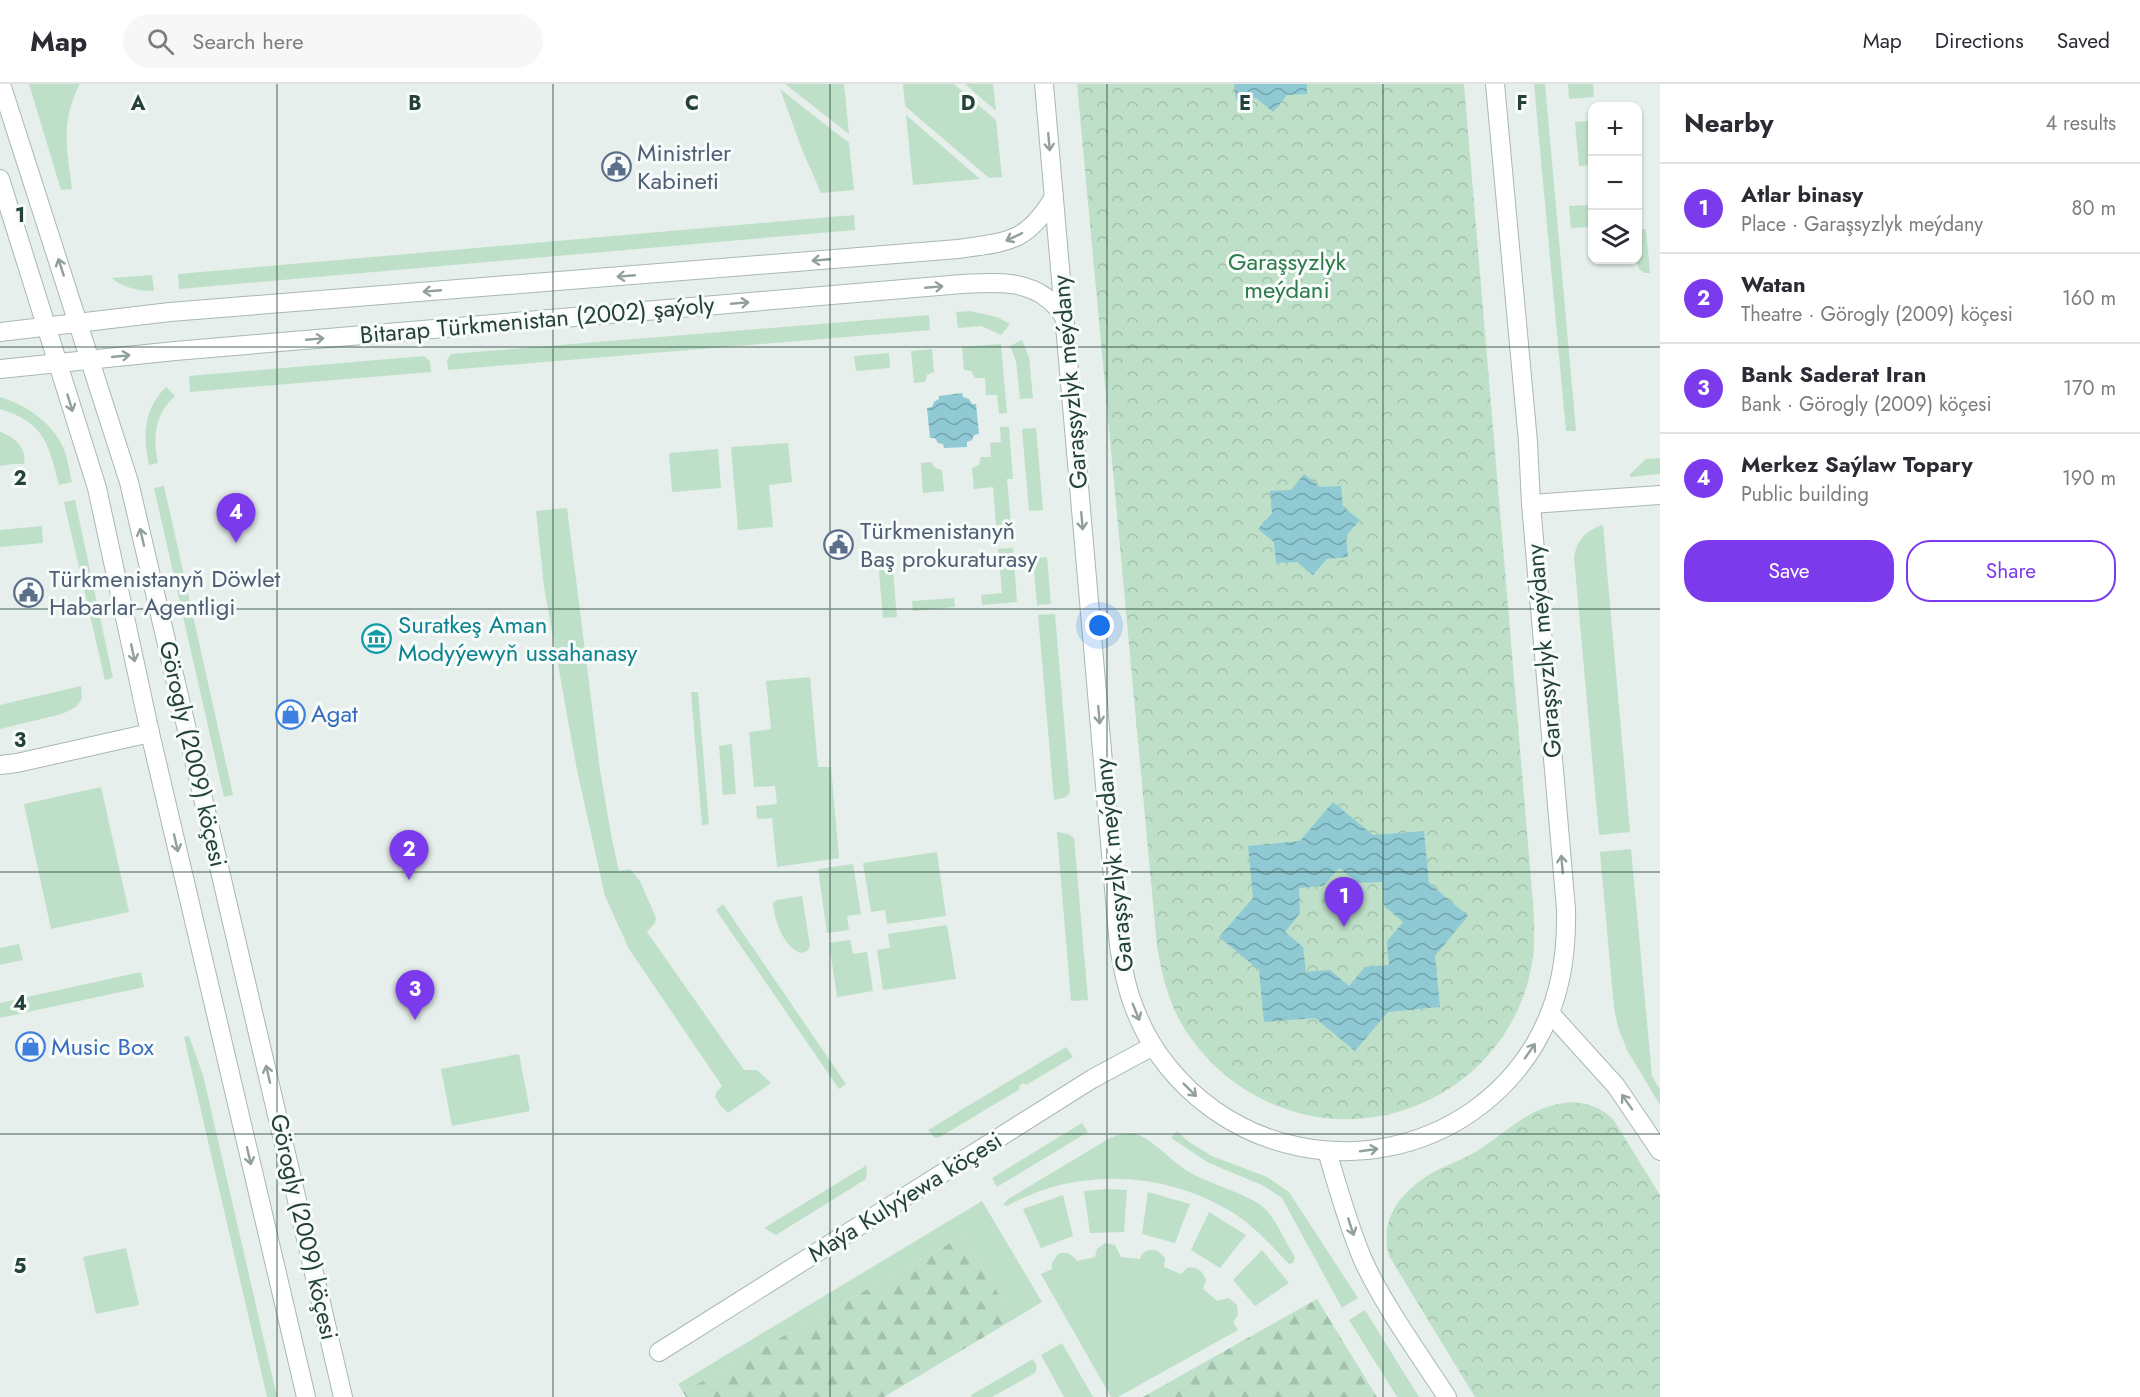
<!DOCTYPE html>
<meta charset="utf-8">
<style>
:root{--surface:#fff;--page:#f7f7f7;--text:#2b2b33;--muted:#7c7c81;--line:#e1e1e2;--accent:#7c3aed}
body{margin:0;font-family:Jost,sans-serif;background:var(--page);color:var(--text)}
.controls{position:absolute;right:18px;top:18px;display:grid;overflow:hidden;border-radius:12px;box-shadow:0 2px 4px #0004}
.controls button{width:54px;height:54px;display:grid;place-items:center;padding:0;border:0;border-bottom:2px solid var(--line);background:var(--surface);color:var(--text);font:30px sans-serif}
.you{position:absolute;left:1100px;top:542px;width:21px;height:21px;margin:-15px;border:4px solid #fff;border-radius:50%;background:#1a73e8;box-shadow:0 0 0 9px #1a73e833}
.badge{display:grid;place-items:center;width:39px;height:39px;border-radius:50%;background:var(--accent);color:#fff;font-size:20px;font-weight:700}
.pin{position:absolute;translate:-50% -50px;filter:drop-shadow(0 2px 3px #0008)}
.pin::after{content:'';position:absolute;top:32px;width:21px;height:18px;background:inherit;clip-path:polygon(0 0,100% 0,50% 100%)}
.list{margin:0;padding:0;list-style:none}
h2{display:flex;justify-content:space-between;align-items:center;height:78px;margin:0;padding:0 24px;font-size:26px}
h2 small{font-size:20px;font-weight:400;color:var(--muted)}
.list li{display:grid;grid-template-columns:39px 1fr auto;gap:18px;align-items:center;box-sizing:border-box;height:90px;padding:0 24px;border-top:2px solid var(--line)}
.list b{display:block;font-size:22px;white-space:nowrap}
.list p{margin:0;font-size:20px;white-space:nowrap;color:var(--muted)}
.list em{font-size:20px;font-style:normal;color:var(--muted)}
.actions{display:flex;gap:12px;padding:18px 24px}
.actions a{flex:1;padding:14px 0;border:2px solid var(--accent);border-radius:24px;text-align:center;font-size:21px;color:var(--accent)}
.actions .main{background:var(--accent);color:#fff}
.icon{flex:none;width:33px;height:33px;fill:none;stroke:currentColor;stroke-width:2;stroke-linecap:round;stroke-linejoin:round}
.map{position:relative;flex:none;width:1660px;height:1313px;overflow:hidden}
header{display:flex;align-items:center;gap:36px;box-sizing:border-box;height:84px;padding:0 30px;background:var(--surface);border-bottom:2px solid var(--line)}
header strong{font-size:28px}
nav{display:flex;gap:33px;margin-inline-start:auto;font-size:21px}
.search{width:420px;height:54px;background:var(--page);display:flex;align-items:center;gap:15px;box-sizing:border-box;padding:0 21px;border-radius:33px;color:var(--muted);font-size:22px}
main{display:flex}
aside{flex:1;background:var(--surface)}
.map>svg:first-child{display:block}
</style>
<header>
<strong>Map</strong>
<div class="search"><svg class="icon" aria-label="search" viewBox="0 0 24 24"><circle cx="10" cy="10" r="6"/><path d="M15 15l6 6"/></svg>Search here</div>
<nav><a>Map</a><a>Directions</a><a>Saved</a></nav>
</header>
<main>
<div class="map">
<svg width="1660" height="1313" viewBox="0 0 1660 1313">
<defs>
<pattern id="forest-firs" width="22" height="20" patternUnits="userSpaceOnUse" patternTransform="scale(1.5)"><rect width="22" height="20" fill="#bfe0c8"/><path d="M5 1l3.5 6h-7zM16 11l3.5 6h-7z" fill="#a4c1ad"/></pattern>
<pattern id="park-crowns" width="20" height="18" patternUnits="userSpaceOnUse" patternTransform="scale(1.5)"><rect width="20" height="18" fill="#bfe0c8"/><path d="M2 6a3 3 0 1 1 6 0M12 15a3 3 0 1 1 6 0" fill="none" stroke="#a4c1ad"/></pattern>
<pattern id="water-waves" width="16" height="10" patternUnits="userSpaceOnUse" patternTransform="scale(1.5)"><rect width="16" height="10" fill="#8ec9d4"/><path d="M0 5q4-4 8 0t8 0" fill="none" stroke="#74a5ad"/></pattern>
</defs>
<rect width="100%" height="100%" fill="#e6efeb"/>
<g fill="#bfe0c8">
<path d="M29,0H80C60,37 67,65 72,105L61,106Z"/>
<path d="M785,0H844L849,50Z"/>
<path d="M903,0H954L996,36L1002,93L989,94L905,22Z"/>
<path d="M965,0H993L996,27Z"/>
<path d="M1534,0H1545L1576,347H1566Z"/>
<path d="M1568,0H1593L1594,13L1569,15Z"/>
<path d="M780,5L849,59L854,106L821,109L801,63Z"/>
<path d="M906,31L980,95L913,101Z"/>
<path d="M1589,37L1592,81L1579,82L1575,38Z"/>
<path d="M1592,121V143L1571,144L1569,122Z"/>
<path d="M854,131L855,146L179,205L178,190Z"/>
<path d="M1646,145L1650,189H1644L1640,186L1635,176H1638V146Z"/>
<path d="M152,191L154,207C140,207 123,204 112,194Z"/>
<path d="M970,227L997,233L1010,240L1001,251L981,242L958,244L956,228Z"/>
<path d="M929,231L930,246L448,286L447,276L451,270Z"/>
<path d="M1022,256L1029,273L1033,314L1020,315L1016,277L1010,262Z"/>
<path d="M1001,260L1007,329L999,330L997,311H986L985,294H975L971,287L964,286L962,263Z"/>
<path d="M932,265L934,288L927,291L925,298L914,299L911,267Z"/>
<path d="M889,269L890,284L856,287L854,272Z"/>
<path d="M424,272L430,277L431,288L190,308L189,292Z"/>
<path d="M166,303L175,312C154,331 153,353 158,379L149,381C143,351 143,326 166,303Z"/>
<path d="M0,313C26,321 53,339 64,365C68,375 69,387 72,398L59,401C48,359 45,339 0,325Z"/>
<path d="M1000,343H1009L1013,395H1007L1011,440L996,441L993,403L974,405L972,384L979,381L981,373H991L990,359L1001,358Z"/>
<path d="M1036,344L1043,426L1029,427L1022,345Z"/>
<path d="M0,348C14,352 28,365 24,380H13L0,382Z"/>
<path d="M788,359L792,398L769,401L773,443L738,446L731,363Z"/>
<path d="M718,365L721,404L672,408L669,369Z"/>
<path d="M1660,374V390L1630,393V390L1646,375Z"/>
<path d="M931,378L935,384L942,386L944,407L923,409L921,379Z"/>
<path d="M164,402L233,711L224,713L154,404Z"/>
<path d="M75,416L113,594L105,596L64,418Z"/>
<path d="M567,424L600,686L612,756L619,787L630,785L640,797L656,834L655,839L647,848L744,986H757L771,999L728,1029L719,1020L715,1012L717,1007L722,1002L629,865L605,812L577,686L544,503L536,427Z"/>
<path d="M1603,441L1630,748L1599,751L1574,473C1577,456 1586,446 1603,441Z"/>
<path d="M42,442L43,459L0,463V446Z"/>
<path d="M1013,464L1017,518L982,521L981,511L1002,509L998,465Z"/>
<path d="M1047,473L1051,520L1037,521L1033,474Z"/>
<path d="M892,476L897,533L883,534L878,476Z"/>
<path d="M954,514L955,523L913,527L912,517Z"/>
<path d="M1055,530L1070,708L1066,713L1054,716L1038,531Z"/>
<path d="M810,593L818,683H831L839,774L777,783L772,734L757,735L756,722L777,720L775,702L754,703L749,648L771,645L766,597Z"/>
<path d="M81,602L82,615L76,623L62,630L0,645V621Z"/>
<path d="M691,608H698L709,740L702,741Z"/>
<path d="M732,660L736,710L723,711L719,662Z"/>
<path d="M101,703L129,828L51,845L24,720Z"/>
<path d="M1057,748L1068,750L1074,754L1088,916L1071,917Z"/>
<path d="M1631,765L1652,992L1660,1006V1021L1627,966L1618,943L1614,924L1600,768Z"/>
<path d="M937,768L946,832L887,840L885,826L871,828L863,779Z"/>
<path d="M853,780L861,830L847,832L849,846L827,849L818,785Z"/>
<path d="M802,812L810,862L807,867L801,869C784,864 774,836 773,819L777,816Z"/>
<path d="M723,820L846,1000L839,1005L716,826Z"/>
<path d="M947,841L956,895L883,906L877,866L890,864L888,850Z"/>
<path d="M850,856L853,870L867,868L873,907L837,913L829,859Z"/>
<path d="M19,860L23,876L0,881V864Z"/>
<path d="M141,888L144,903L0,934V919Z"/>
<path d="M189,952L203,991L277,1313H267L184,953Z"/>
<path d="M1066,963L1073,973L1026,1001L1024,999L1019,1002L1020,1005L940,1053L935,1054L928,1046Z"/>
<path d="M519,970L530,1027L452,1042L441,985Z"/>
<path d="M1082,1039L1088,1048L997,1103L992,1094Z"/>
<path d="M1177,1047L1189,1058L1212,1072L1267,1093L1289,1108L1358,1214L1342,1224L1282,1114L1264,1102L1209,1079L1171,1054Z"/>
<path d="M1134,1049C1156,1057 1171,1078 1191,1089C1210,1100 1250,1111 1263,1123C1276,1135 1284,1155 1293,1170L1295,1174L1293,1179L1289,1180C1272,1162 1256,1144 1235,1130C1168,1087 1077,1082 1007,1122L1003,1121L1008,1115L1110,1054L1118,1051Z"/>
<path d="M867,1081L866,1095L776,1151L764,1144Z"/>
<path d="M1106,1105L1127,1106L1124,1148L1090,1149L1084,1107Z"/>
<path d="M1148,1108L1190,1120L1175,1159L1142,1150Z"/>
<path d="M1063,1111L1073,1152L1041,1164L1023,1125Z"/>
<path d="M982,1117L1042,1218L1014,1235L963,1152L683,1308L678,1300Z"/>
<path d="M1209,1128L1246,1151L1220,1184L1191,1166Z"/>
<path d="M1105,1159L1115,1161L1121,1173L1140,1175C1142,1167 1150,1164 1158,1167L1165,1174L1164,1183L1181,1190L1187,1184C1197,1182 1203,1187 1206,1196L1203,1205L1217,1217L1229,1214L1237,1221L1238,1231L1233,1238L1238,1246L1118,1313H1111L1041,1190L1052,1185V1179L1058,1170C1067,1167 1072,1170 1077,1177L1095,1173L1097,1165Z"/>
<path d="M126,1164L139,1221L96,1230L83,1173Z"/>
<path d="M1262,1166L1289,1199L1255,1222L1233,1196Z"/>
<path d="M1365,1226L1419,1313H1397L1349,1236Z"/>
<path d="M1062,1259L1093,1313H1064L1041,1271Z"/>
<path d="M1033,1275L1037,1282L1035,1289L992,1313H972L971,1311Z"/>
</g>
<g fill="url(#forest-firs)">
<path d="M963,1152L1014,1235L884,1313H686L683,1308Z"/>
<path d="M1317,1215L1377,1313H1143Z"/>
</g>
<g fill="url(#park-crowns)">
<path d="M1077,0H1464L1534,831C1534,850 1535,870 1530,889C1521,932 1495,971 1460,997C1370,1064 1247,1040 1186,947C1169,921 1162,892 1157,862Z"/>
<path d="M1570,1018C1588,1019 1600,1023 1613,1035L1660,1111V1313H1475L1389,1172C1380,1139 1396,1113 1424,1094C1440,1083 1460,1077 1477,1067C1510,1046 1529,1022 1570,1018Z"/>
</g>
<g fill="url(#water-waves)" fill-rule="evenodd">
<path d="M1234,0H1307V10L1287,11L1273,28L1256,14L1236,16Z"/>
<path d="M962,309L963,313L969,315L972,320H976L979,350L974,351L972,356L967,358V363L944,364L943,360L938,359L935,354H930L927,324L932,323L934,318L939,315V312Z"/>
<path d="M1304,390L1320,403L1341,402L1343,423L1360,436L1346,452L1348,473L1327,475L1313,491L1297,478L1276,479L1274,458L1258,445L1272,429L1270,407L1291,406Z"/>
<path d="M1333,718L1373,751L1424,747L1429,799L1468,832L1435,872L1440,923L1388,928L1355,967L1315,934L1264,938L1259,886L1219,853L1253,814L1248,762L1300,757ZM1339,784L1358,799L1382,798L1384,822L1403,838L1387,857L1389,881L1365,883L1349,902L1330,886L1306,888L1303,863L1285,848L1300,829L1299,804L1323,802Z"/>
</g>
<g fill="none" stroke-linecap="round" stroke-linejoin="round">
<defs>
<g id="minor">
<path d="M1531,420L1660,411"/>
<path d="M0,681L17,679L150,649"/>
<path d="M659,1268L1092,995L1153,962"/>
</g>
<g id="tertiary">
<path d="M1,0L129,398L343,1313"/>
<path d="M1044,0L1119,862C1123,885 1127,907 1136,928C1151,967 1180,1002 1214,1026C1319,1100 1468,1072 1535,960C1560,917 1567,873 1566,825L1531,420L1528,358L1495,0"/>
<path d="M0,95L97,404L150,649L306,1313"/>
<path d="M0,248L170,228L958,165C1007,158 1027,159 1054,113"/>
<path d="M0,285L175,267L962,200C991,199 1024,195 1048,215C1054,219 1059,226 1064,232"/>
<path d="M1550,929L1616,1002L1660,1067"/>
<path d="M1327,1067C1338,1104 1348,1141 1363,1176C1384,1222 1419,1270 1447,1313"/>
</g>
</defs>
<use href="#minor" stroke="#a8b8b2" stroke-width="20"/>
<use href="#tertiary" stroke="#a8b8b2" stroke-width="20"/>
<use href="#minor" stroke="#fff" stroke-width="18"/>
<use href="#tertiary" stroke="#fff" stroke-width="18"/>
</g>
<defs><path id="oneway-shaft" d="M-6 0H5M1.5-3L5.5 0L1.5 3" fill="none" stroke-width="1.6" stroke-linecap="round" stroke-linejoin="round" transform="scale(1.5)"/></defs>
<g stroke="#92a09c">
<use href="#oneway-shaft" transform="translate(1049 58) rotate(85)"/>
<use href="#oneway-shaft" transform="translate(1014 153) rotate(155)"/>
<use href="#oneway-shaft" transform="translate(821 176) rotate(175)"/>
<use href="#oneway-shaft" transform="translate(61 183) rotate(-108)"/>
<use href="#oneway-shaft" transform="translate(626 192) rotate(175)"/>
<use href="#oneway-shaft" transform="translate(934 203) rotate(-5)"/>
<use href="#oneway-shaft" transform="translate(432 207) rotate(175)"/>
<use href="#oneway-shaft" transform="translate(740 219) rotate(-5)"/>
<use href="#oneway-shaft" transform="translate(315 255) rotate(-5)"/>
<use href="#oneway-shaft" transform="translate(121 272) rotate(-6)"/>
<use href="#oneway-shaft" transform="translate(70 319) rotate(73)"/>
<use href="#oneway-shaft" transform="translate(1082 437) rotate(85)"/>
<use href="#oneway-shaft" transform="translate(142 453) rotate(-103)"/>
<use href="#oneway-shaft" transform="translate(133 569) rotate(78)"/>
<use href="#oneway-shaft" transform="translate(1099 631) rotate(85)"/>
<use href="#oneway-shaft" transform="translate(176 759) rotate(77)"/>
<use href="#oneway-shaft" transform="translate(1562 780) rotate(-95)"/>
<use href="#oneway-shaft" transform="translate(1136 928) rotate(68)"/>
<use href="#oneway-shaft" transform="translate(1530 967) rotate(-55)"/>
<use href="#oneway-shaft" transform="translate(268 990) rotate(-103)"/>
<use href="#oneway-shaft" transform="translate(1190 1006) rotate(45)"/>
<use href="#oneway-shaft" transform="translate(1627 1018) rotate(-125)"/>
<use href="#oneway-shaft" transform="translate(1369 1066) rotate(-8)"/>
<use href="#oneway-shaft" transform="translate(249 1072) rotate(77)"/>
<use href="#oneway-shaft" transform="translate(1351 1143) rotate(72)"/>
</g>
<path fill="none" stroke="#24423a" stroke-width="1.5" stroke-opacity="0.55" d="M277,0V1313M553,0V1313M830,0V1313M1107,0V1313M1383,0V1313M0,263H1660M0,525H1660M0,788H1660M0,1050H1660"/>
<defs>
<symbol id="civic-ring" viewBox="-11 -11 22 22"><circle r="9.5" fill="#f7fbf9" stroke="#5c6f8a" stroke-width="1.5"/><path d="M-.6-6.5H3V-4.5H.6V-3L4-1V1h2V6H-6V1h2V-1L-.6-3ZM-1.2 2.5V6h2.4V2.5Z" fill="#5c6f8a"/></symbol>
<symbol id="museum-ring" viewBox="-11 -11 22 22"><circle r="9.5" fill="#f7fbf9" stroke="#0f9aa8" stroke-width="1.5"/><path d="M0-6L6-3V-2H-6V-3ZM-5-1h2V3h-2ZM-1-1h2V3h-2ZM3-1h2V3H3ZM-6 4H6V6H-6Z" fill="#0f9aa8"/></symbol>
<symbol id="shop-ring" viewBox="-11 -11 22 22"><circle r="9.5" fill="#f7fbf9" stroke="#3f7fe0" stroke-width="1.5"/><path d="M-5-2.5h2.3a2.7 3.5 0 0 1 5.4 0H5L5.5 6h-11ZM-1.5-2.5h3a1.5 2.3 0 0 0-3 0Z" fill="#3f7fe0"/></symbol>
</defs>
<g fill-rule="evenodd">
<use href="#civic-ring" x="600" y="66" width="33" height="33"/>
<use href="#civic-ring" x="822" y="444" width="33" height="33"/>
<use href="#civic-ring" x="12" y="492" width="33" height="33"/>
<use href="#museum-ring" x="360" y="538" width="33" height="33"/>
<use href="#shop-ring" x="274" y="614" width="33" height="33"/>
<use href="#shop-ring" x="14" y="946" width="33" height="33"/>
</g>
<g text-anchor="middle" stroke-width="6" stroke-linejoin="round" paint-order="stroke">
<g font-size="24" fill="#4e5e75" stroke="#f7fbf9" text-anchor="start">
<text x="637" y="77">Ministrler<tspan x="637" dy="28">Kabineti</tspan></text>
<text x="860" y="455">Türkmenistanyň<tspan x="860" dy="28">Baş prokuraturasy</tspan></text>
<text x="49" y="503">Türkmenistanyň Döwlet<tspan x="49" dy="28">Habarlar Agentligi</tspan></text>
</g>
<g font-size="24" fill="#2d7a4b" stroke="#f7fbf9">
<text x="1287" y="186">Garaşsyzlyk<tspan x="1287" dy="28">meýdani</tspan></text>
</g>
<g font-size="24" fill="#24423a" stroke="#f7fbf9">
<text transform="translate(537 236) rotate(-5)" y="8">Bitarap Türkmenistan (2002) şaýoly</text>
<text transform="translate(1070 298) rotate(-95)" y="8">Garaşsyzlyk meýdany</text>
<text transform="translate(1544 567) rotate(-95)" y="8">Garaşsyzlyk meýdany</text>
<text transform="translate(193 670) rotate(77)" y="8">Görogly (2009) köçesi</text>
<text transform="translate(1114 781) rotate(-96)" y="8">Garaşsyzlyk meýdany</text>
<text transform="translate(905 1113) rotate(-32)" y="8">Maýa Kulyýewa köçesi</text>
<text transform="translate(304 1143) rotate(77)" y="8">Görogly (2009) köçesi</text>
</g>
<g font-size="24" fill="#0d838f" stroke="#f7fbf9" text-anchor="start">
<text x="398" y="549">Suratkeş Aman<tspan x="398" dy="28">Modyýewyň ussahanasy</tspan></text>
</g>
<g font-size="24" fill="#366cbe" stroke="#f7fbf9" text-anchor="start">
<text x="311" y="638">Agat</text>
<text x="51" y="971">Music Box</text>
</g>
</g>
<g font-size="20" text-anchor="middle" font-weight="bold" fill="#24423a" stroke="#f7fbf9" stroke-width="6" stroke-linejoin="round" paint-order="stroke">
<text x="138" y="26">A</text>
<text x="415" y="26">B</text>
<text x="692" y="26">C</text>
<text x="968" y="26">D</text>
<text x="1245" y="26">E</text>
<text x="1522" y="26">F</text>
<text x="20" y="138">1</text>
<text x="20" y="401">2</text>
<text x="20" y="663">3</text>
<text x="20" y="926">4</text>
<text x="20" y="1189">5</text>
</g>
</svg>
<div class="controls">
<button>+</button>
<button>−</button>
<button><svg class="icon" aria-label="layers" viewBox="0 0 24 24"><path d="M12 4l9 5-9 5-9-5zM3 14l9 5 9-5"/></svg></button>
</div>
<div class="you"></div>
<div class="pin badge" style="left:1344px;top:843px">1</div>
<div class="pin badge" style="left:409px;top:796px">2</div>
<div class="pin badge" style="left:415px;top:936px">3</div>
<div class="pin badge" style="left:236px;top:459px">4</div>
</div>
<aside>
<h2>Nearby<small>4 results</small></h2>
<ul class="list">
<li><span class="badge">1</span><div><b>Atlar binasy</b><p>Place · Garaşsyzlyk meýdany</p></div><em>80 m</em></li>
<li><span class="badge">2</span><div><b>Watan</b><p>Theatre · Görogly (2009) köçesi</p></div><em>160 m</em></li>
<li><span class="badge">3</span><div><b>Bank Saderat Iran</b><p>Bank · Görogly (2009) köçesi</p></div><em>170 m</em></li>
<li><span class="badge">4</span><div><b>Merkez Saýlaw Topary</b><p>Public building</p></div><em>190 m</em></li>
</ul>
<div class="actions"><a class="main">Save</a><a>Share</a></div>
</aside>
</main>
